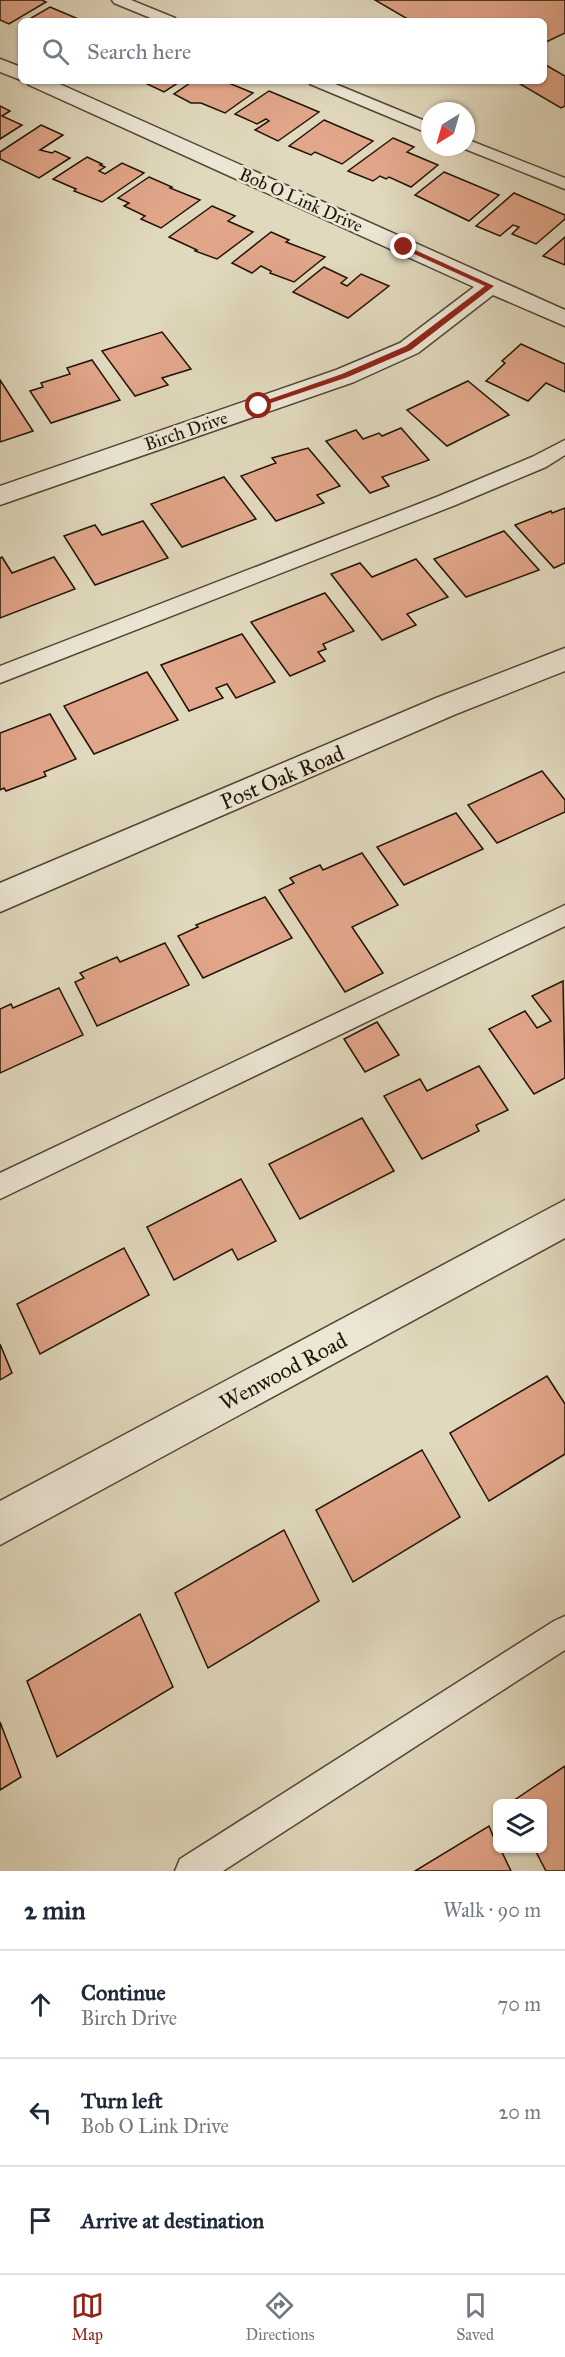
<!DOCTYPE html>
<meta charset="utf-8">
<style>
:root{--surface:#fff;--page:#f2f2f3;--text:#1f2937;--muted:#747a83;--line:#e0e1e3;--accent:#8f2418}
body{margin:0;font-family:"IM FELL Great Primer",serif;background:var(--page);color:var(--text)}
.controls{position:absolute;right:18px;bottom:18px;display:grid;overflow:hidden;border-radius:9px;box-shadow:0 2px 4px #0004}
.controls button{width:54px;height:54px;display:grid;place-items:center;padding:0;border:0;border-bottom:2px solid var(--line);background:var(--surface);color:var(--text);font:30px sans-serif}
.compass{position:absolute;left:421px;top:102px;width:54px;height:54px;border-radius:50%;background:var(--surface);box-shadow:0 2px 4px #0004;rotate:217deg}
.stop{position:absolute;width:18px;height:18px;margin:-14px;border:4px solid #8f2418;border-radius:50%;background:#fff}
.stop.end{background:#8f2418;border-color:#fff;box-shadow:0 2px 6px #0008}
.list{margin:0;padding:0;list-style:none}
h2{display:flex;justify-content:space-between;align-items:center;height:78px;margin:0;padding:0 24px;font-size:26px}
h2 small{font-size:20px;font-weight:400;color:var(--muted)}
.list li{display:grid;grid-template-columns:39px 1fr auto;gap:18px;align-items:center;box-sizing:border-box;height:108px;padding:0 24px;border-top:2px solid var(--line)}
.list b{display:block;font-size:22px;white-space:nowrap}
.list p{margin:0;font-size:20px;white-space:nowrap;color:var(--muted)}
.list em{font-size:20px;font-style:normal;color:var(--muted)}
.icon{flex:none;width:33px;height:33px;fill:none;stroke:currentColor;stroke-width:2;stroke-linecap:round;stroke-linejoin:round}
.map{position:relative;flex:none;width:565px;height:1871px;overflow:hidden}
.search{position:absolute;background:var(--surface);box-shadow:0 2px 4px #0004;left:18px;right:18px;top:18px;height:66px;display:flex;align-items:center;gap:15px;box-sizing:border-box;padding:0 21px;border-radius:9px;color:var(--muted);font-size:22px}
.sheet{height:402px;background:var(--surface)}
nav{display:flex;justify-content:space-around;align-items:center;box-sizing:border-box;height:84px;border-top:2px solid var(--line);background:var(--surface);font-size:16px;color:var(--muted)}
nav a{display:grid;justify-items:center;gap:3px}
nav .on{color:var(--accent)}
.map>svg:first-child{display:block}
</style>
<div class="map">
<svg width="565" height="1871" viewBox="0 0 565 1871">
<rect width="100%" height="100%" fill="#e1d9be"/>
<filter id="stains"><feTurbulence type="fractalNoise" baseFrequency=".00333" numOctaves="4"/><feColorMatrix values="0 0 0 0 .2 0 0 0 0 .09 0 0 0 0 .02 0 0 0 .5 -.17"/></filter>
<radialGradient id="worn" r=".72"><stop offset=".6" stop-color="#630" stop-opacity="0"/><stop offset="1" stop-color="#630" stop-opacity=".3"/></radialGradient>
<g fill="#e2a68a" stroke="#211405" stroke-width="1.5">
<path d="M0,0H42L46,2L9,24L0,20Z"/>
<path d="M375,0H565V33L544,43V21H411Z"/>
<path d="M50,7L83,21H26Z"/>
<path d="M544,64L565,76V106L561,108L515,81H544Z"/>
<path d="M145,81H181L164,92L143,82Z"/>
<path d="M193,81H224L253,93L225,113L201,103H191L174,94Z"/>
<path d="M269,91L319,112L278,141L255,130L269,121L266,119L257,124L235,114Z"/>
<path d="M0,106L10,111L2,116L22,125L0,139Z"/>
<path d="M324,120L373,141L342,164L315,152L311,155L289,146Z"/>
<path d="M41,125L63,135L40,150L52,153L55,151L70,158L39,178L0,159V152Z"/>
<path d="M393,138L414,147L407,152L438,165L411,187L389,177L386,179L380,176L373,181L348,171Z"/>
<path d="M87,157L102,164L100,165L105,167L99,171L105,174L122,163L144,173L102,202L74,191L76,189L53,179Z"/>
<path d="M444,172L499,195L469,221L415,195Z"/>
<path d="M149,177L172,187L170,188L200,200L161,228L141,219L145,216L124,206L129,203L118,198Z"/>
<path d="M514,193L565,215V219L536,244L512,234L519,227L513,225L500,236L476,226Z"/>
<path d="M212,206L235,216L228,221L253,232L217,259L195,251L197,250L169,237Z"/>
<path d="M271,232L289,240L286,242L325,257L294,282L270,273L271,271L261,266L252,273L232,263Z"/>
<path d="M565,237V265L543,256Z"/>
<path d="M324,267L347,278L341,283L347,286L361,274L389,286L348,318L293,292Z"/>
<path d="M162,332L191,369L162,378L168,385L135,396L102,351Z"/>
<path d="M521,344L565,364V392L546,383L528,401L486,381L505,363L502,361Z"/>
<path d="M92,360L120,400L51,423L30,391L43,387L41,383L70,374L67,368Z"/>
<path d="M0,380L33,431L0,442Z"/>
<path d="M468,381L509,415L447,446L407,410Z"/>
<path d="M401,428L429,460L382,477L389,486L370,493L326,441L356,430L363,439L379,433L382,436Z"/>
<path d="M308,448L340,486L317,495L324,503L276,521L241,476L276,463L272,458Z"/>
<path d="M224,477L256,519L182,547L151,504Z"/>
<path d="M565,508V563L554,568L515,525L551,511L552,513Z"/>
<path d="M143,521L168,558L95,585L64,536L95,525L102,535Z"/>
<path d="M504,531L539,570L466,597L434,559Z"/>
<path d="M2,557L12,573L54,557L75,589L0,618V558Z"/>
<path d="M416,559L448,597L407,614L416,625L382,640L331,574L360,563L372,577Z"/>
<path d="M325,593L354,631L323,644L326,649L318,652L325,661L290,676L251,622Z"/>
<path d="M242,634L275,682L236,698L227,684L216,688L223,698L189,711L161,665Z"/>
<path d="M147,672L178,720L94,754L64,706Z"/>
<path d="M50,714L76,759L44,772L46,776L6,791L4,788L0,790V733Z"/>
<path d="M542,771L565,800V812L497,843L468,805Z"/>
<path d="M456,813L483,849L404,885L377,847Z"/>
<path d="M362,853L398,905L352,927L383,973L345,992L279,890L294,883L290,878L320,865L323,870Z"/>
<path d="M265,897L292,938L203,978L178,936L198,927L196,925Z"/>
<path d="M165,943L189,985L97,1026L75,982L84,978L80,973L117,957L120,962Z"/>
<path d="M563,981L565,1078L534,1094L489,1029L525,1011L537,1028L551,1021L532,996Z"/>
<path d="M59,988L83,1035L0,1073V1009L11,1004L13,1008Z"/>
<path d="M377,1022L399,1055L365,1072L344,1039Z"/>
<path d="M479,1066L508,1110L476,1125L479,1131L422,1159L384,1096L420,1079L427,1091Z"/>
<path d="M362,1118L394,1171L300,1219L269,1164Z"/>
<path d="M241,1179L276,1241L238,1260L232,1249L174,1280L147,1227Z"/>
<path d="M124,1248L149,1295L40,1354L17,1304Z"/>
<path d="M0,1344L12,1373L0,1380Z"/>
<path d="M547,1376L565,1404V1454L489,1501L450,1433Z"/>
<path d="M422,1450L460,1517L353,1582L316,1510Z"/>
<path d="M284,1530L319,1601L208,1668L175,1593Z"/>
<path d="M140,1614L173,1687L57,1757L27,1681Z"/>
<path d="M0,1722L21,1777L0,1790Z"/>
<path d="M565,1766V1871H546L534,1848H542V1804L510,1803Z"/>
<path d="M489,1826L498,1848H500L511,1871H415Z"/>
</g>
<g fill="none" stroke-linecap="round" stroke-linejoin="round">
<defs>
<g id="lane">
<path d="M112,0H131L175,18L177,21H158L114,3Z"/>
<path d="M308,81H328L430,123V134L310,84Z"/>
<path d="M466,139L565,178V189L460,147H466Z"/>
<path d="M565,440V455L546,467L453,506L0,683V666L439,496L532,457Z"/>
<path d="M565,905V926L0,1199V1173Z"/>
<path d="M565,1616V1650L223,1871H175L180,1859L554,1621Z"/>
</g>
<g id="street">
<path d="M0,59L21,67V80L0,72Z"/>
<path d="M26,81H53L565,310V326L493,295L418,353L354,382L0,505V486L336,370L400,343L474,287L29,85Z"/>
<path d="M565,648V671L456,714L0,912V883L436,698Z"/>
<path d="M565,1200V1238L0,1545V1501Z"/>
</g>
</defs>
<use href="#lane" stroke="#514533" stroke-width="3"/>
<use href="#street" stroke="#514533" stroke-width="3"/>
<use href="#lane" fill="#ece6d5" fill-rule="evenodd"/>
<use href="#street" fill="#ece6d5" fill-rule="evenodd"/>
</g>
<path fill="#8f2418" d="M404,245L494,286L411,350L348,377L256,408V404L342,374L406,346L485,286L401,248Z"/>
<g text-anchor="middle" stroke-width="5" stroke-linejoin="round" paint-order="stroke">
<g font-size="18" fill="#211405" stroke="#ece6d5">
<text transform="translate(301 200) rotate(24)" y="6">Bob O Link Drive</text>
<text transform="translate(186 431) rotate(-19)" y="6">Birch Drive</text>
</g>
<g font-size="22" fill="#211405" stroke="#ece6d5">
<text transform="translate(282 777) rotate(-23)" y="8">Post Oak Road</text>
<text transform="translate(283 1371) rotate(-28)" y="8">Wenwood Road</text>
</g>
</g>
<rect width="100%" height="100%" filter="url(#stains)"/>
<rect width="100%" height="100%" fill="url(#worn)"/>
</svg>
<div class="controls">
<button><svg class="icon" aria-label="layers" viewBox="0 0 24 24"><path d="M12 4l9 5-9 5-9-5zM3 14l9 5 9-5"/></svg></button>
</div>
<svg class="compass" viewBox="-18 -18 36 36"><path d="M0-13l5 13h-10z" fill="#e53935"/><path d="M0 13l5-13h-10z" fill="#747a83"/></svg>
<div class="stop" style="left:259px;top:406px"></div>
<div class="stop end" style="left:404px;top:247px"></div>
<div class="search"><svg class="icon" aria-label="search" viewBox="0 0 24 24"><circle cx="10" cy="10" r="6"/><path d="M15 15l6 6"/></svg>Search here</div>
</div>
<section class="sheet">
<h2>2 min<small>Walk · 90 m</small></h2>
<ul class="list">
<li><svg class="icon" aria-label="ahead" viewBox="0 0 24 24"><path d="M12 20V5M6 11l6-6 6 6"/></svg><div><b>Continue</b><p>Birch Drive</p></div><em>70 m</em></li>
<li><svg class="icon" aria-label="left" viewBox="0 0 24 24"><path d="M17 20v-9H6M10 6l-5 5 5 5"/></svg><div><b>Turn left</b><p>Bob O Link Drive</p></div><em>20 m</em></li>
<li><svg class="icon" aria-label="arrive" viewBox="0 0 24 24"><path d="M6 21V4h12l-3 4 3 4H6"/></svg><div><b>Arrive at destination</b></div></li>
</ul>
</section>
<nav>
<a class="on"><svg class="icon" aria-label="map" viewBox="0 0 24 24"><path d="M3 6l6-2 6 2 6-2v14l-6 2-6-2-6 2zM9 4v14M15 6v14"/></svg>Map</a>
<a><svg class="icon" aria-label="directions" viewBox="0 0 24 24"><path d="M12 3l9 9-9 9-9-9zM9 14v-3h6M13 9l2 2-2 2"/></svg>Directions</a>
<a><svg class="icon" aria-label="saved" viewBox="0 0 24 24"><path d="M7 4h10v16l-5-4-5 4z"/></svg>Saved</a>
</nav>
